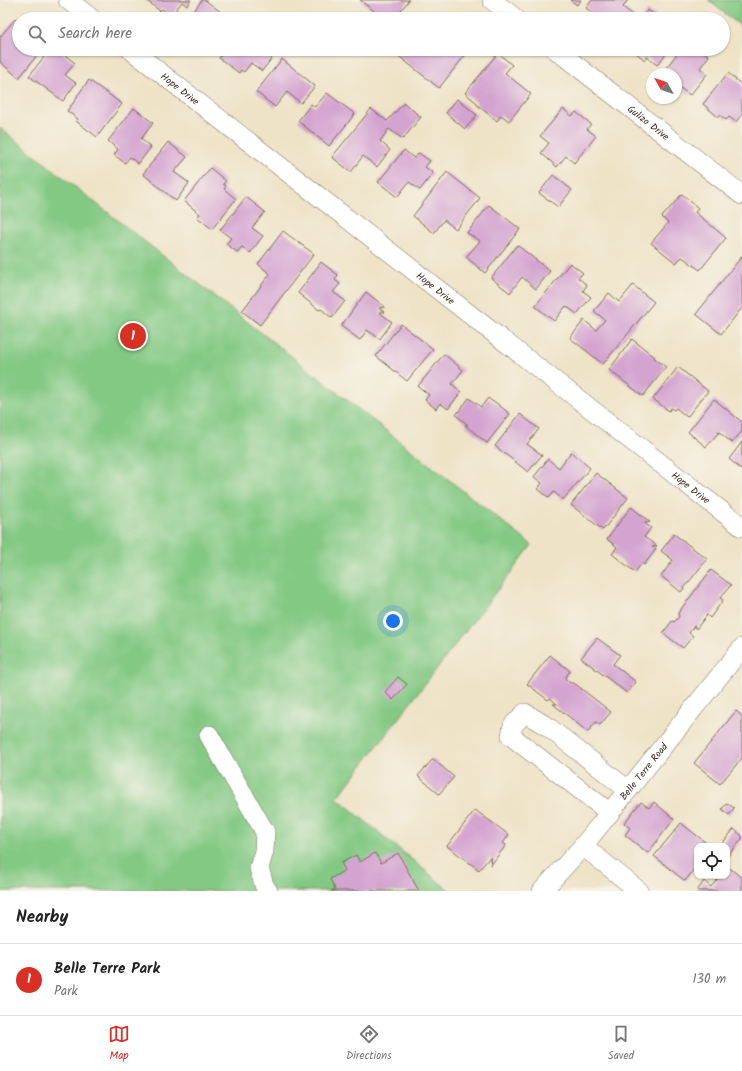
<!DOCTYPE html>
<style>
:root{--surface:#fff;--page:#f6f6f6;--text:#222;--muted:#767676;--line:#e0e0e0;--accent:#d93025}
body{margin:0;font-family:Kalam,sans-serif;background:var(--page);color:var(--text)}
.controls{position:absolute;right:12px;bottom:12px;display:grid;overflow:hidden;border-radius:8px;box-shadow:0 1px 3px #0004}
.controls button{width:36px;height:36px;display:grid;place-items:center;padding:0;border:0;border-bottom:1px solid var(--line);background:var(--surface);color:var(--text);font:20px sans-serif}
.compass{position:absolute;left:646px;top:68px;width:36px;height:36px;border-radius:50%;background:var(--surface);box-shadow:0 1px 3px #0004;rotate:310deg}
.you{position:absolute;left:393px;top:621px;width:14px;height:14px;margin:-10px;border:3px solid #fff;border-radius:50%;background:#1a73e8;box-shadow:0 0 0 6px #1a73e833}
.badge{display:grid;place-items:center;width:26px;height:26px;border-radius:50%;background:var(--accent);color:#fff;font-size:13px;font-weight:700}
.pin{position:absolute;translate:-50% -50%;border:2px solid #fff;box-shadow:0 1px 4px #0006}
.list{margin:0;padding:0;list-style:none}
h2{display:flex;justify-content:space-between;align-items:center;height:52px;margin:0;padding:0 16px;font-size:17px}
h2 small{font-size:13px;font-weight:400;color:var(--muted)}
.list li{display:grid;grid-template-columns:26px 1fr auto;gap:12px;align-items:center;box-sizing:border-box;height:72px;padding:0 16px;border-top:1px solid var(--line)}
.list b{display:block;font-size:15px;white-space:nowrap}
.list p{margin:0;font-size:13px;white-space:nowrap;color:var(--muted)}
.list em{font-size:13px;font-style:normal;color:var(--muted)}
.icon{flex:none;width:22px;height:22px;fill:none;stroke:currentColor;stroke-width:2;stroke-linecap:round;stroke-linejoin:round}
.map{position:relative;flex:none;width:742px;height:891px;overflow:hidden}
.search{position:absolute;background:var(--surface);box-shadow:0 1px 3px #0004;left:12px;right:12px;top:12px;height:44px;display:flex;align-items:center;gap:10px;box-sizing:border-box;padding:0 14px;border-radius:22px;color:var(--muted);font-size:15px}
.sheet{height:124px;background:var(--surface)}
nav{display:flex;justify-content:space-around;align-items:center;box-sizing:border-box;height:56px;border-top:1px solid var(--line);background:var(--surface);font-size:11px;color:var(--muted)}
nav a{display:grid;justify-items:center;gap:2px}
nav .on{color:var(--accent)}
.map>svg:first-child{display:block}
</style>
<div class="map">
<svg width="742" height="891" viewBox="0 0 742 891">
<rect width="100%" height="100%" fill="#f7f3e8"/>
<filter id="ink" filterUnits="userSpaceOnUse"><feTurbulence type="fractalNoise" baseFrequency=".025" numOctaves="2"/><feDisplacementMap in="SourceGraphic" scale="8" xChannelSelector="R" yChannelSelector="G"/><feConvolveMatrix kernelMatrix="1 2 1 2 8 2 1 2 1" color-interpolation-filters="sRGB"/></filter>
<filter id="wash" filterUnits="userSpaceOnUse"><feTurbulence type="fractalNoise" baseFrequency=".012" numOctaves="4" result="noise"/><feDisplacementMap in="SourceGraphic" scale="16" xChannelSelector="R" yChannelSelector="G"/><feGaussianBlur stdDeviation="0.9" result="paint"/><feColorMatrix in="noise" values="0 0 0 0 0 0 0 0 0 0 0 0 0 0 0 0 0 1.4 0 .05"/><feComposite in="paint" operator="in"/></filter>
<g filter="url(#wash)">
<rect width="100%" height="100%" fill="#efe3c7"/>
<g fill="#83c984" stroke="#5f7a51">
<path d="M708,0H742V27Z"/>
<path d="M0,128L532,545L337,798L450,891H0Z"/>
</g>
<g id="blocks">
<g fill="#d4a4d1">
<path d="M146,0H191L187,6L182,2L171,16L162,9L160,11Z"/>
<path d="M202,0H205L230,19H188Z"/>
<path d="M360,0H409L394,19H380L373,14L375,12Z"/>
<path d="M570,0H581L577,5Z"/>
<path d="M592,0H628L623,7L633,15L630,19H600L586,8Z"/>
<path d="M648,10L659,19H641Z"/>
<path d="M15,19L19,23V49H42L19,78L0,62V37Z"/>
<path d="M50,49H57L75,63L65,75L76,83L63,101L29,76Z"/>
<path d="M226,49H269L275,54L262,71L251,63L244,72L241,70L239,73L219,58Z"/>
<path d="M400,49H470L439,88L396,54Z"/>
<path d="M631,49H670L657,65L647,57L645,60Z"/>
<path d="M681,49H700L709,56L700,68L707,74L690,95L676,85V74H661Z"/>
<path d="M498,53L512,65L505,73L531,94L509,121L501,115L497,121L476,104L477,103L465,93Z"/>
<path d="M282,59L315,86L301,103L287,92L275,107L256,92Z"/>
<path d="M728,73L742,85V114L736,122L729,117L726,120L720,115L718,117L703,104Z"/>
<path d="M89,80L122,104L97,137L76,121L78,119L67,111L77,98V96Z"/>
<path d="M327,93L355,114L329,146L298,121L311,104L315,107Z"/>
<path d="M457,99L477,115L465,129L446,113Z"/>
<path d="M404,103L421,117L403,139L389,129L380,141L390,150L377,167L363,156L351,172L332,157L371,109L387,121Z"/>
<path d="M134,108L153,123L141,139L151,147L138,164L130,157L125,163L114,155L118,149L108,141Z"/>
<path d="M563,109L572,116L576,112L591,124L587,129L596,136L574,163L566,156L557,167L541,153L549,143L540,136Z"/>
<path d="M168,142L187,157L174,172L189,183L176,201L143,174Z"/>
<path d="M404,150L414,158L419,153L430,161L425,167L433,173L420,190L409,182L397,197L378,182Z"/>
<path d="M210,168L226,181L223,184L226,186L224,189L236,199L212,229L197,217L200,214L184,201Z"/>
<path d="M447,172L480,198L456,229L444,220L434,233L413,216Z"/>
<path d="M553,175L572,190L558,207L539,193Z"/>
<path d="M682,194L698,208L695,212L726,238L700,270L682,257L676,263L651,243L668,223L662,217Z"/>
<path d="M246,197L265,212L252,228L263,236L250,253L242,247L237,252L226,244L231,238L220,230Z"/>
<path d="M489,205L520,229L485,273L466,257L480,241L467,233Z"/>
<path d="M283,231L314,254L260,325L242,311L270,274L258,264Z"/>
<path d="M517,245L550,271L536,289L522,277L510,293L491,278Z"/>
<path d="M742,256V308L721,334L696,314Z"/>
<path d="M321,262L338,275L335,280L340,284L333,292L345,301L332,318L321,309L319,310L298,293Z"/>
<path d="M570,263L583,273L578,278L587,285L583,291L591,297L577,314L566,306L554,321L535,306Z"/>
<path d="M633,285L654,302L603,364L570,338L584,320L596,330L605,320L594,311L609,293L619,302Z"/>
<path d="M366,292L385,307L379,308L384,312H379L392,322L380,339L367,330L360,340L341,326Z"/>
<path d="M401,324L433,349L407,381L376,356Z"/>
<path d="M632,339L655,357L654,358L666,367L643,396L609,370Z"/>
<path d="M444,354L463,370L452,384L461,392L448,409L440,403L436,409L425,400L429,395L418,386Z"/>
<path d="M678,367L708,391L687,417L676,408L674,410L671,408L669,411L653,399Z"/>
<path d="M469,398L481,407L488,398L493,402H495L510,414L487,443L465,425H468L456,415Z"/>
<path d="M714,399L742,422V431L732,443L719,432L706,447L688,432Z"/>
<path d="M520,414L539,429L527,444L542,455L528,472L495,446Z"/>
<path d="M742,442V470L729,459Z"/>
<path d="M571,452L590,468L563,500L554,492L549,498L538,489L542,483L534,477L548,459L559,468Z"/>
<path d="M596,473L628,498L603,530L571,505Z"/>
<path d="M631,507L650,522L644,523L651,528L644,537L657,546L652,547L656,549L644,565L642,563L635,572L612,554L617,547L607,539Z"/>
<path d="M674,534L707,559L681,592L661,576L673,560L661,551Z"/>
<path d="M711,570L731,585L720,598L723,600L710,618L707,615L696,629L694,626L689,633L693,636L683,648L663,633L672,621L674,622L679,617L678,613Z"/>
<path d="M597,638L620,655L613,664L636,682L627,693L581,658Z"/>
<path d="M550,655L570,671L565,678L570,683H574L611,712L600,725L596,722L588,732L553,704H557L550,698L548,700L527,684Z"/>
<path d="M398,677L407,684L393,700L385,692Z"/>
<path d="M736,711L742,716V758L720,784L694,763Z"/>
<path d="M433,759L454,777L439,794L418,776Z"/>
<path d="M641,802L649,808L654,802L674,819L648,853L625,835L630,828L624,823Z"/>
<path d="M727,803L734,808L729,815L722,809Z"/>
<path d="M475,810L509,835L503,843L506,845L491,865L490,857L479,870L447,846Z"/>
<path d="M681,823L710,846H697V866L685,881L654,856Z"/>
<path d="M734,829L742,836V839L728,856H727V846H720Z"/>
<path d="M375,853L381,863L398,853L419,891H331L335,889L330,879L345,870L341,863L356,855L360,862Z"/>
<path d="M727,866L742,878V891H697L704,881L711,887L720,876H727Z"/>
</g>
</g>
</g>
<g filter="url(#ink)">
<use href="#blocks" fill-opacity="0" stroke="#7a6b59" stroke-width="1"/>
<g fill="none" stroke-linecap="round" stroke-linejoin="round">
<defs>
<g id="minor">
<path d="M68,0L92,19"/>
<path d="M492,0L516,19"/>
<path id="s1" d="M130,49L742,527"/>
<path id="s2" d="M555,49L742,195"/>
<path d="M209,735L265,832L264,851L259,868L264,885L268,891"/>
<path d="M610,813L511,736L513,725L525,713L548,727L628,790"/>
<path d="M583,846L639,891"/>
<path id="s3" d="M542,891L583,846L742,648"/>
</g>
</defs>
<use href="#minor" stroke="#7a6b59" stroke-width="20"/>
<use href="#minor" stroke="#fff" stroke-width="19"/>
</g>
</g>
<g text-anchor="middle" stroke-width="3" stroke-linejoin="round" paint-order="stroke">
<g font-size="10" fill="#3b2a1e" stroke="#f7f3e8">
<text dy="4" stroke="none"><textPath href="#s1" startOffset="64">Hope Drive</textPath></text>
<text dy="4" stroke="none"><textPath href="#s2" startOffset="119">Gulizo Drive</textPath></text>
<text dy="4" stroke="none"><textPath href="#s1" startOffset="388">Hope Drive</textPath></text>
<text dy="4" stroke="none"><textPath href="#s1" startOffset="712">Hope Drive</textPath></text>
<text dy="4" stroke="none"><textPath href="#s3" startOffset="157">Belle Terre Road</textPath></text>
</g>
</g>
</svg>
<div class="controls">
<button><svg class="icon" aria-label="locate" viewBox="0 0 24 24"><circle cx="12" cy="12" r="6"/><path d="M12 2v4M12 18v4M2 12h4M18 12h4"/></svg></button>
</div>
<svg class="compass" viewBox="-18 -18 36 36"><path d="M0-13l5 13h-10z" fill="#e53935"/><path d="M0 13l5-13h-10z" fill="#767676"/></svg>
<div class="you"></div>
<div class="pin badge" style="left:133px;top:336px">1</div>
<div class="search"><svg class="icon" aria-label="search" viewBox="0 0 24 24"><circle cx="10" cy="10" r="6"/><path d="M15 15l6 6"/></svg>Search here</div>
</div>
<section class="sheet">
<h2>Nearby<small></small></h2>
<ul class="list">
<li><span class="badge">1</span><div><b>Belle Terre Park</b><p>Park</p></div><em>130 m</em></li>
</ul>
</section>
<nav>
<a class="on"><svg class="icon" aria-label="map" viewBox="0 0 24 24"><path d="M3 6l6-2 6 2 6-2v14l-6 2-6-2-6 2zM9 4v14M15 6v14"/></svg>Map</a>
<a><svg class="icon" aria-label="directions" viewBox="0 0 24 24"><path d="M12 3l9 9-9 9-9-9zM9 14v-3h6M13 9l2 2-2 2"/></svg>Directions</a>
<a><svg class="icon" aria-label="saved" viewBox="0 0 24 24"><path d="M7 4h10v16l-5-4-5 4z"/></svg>Saved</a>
</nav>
